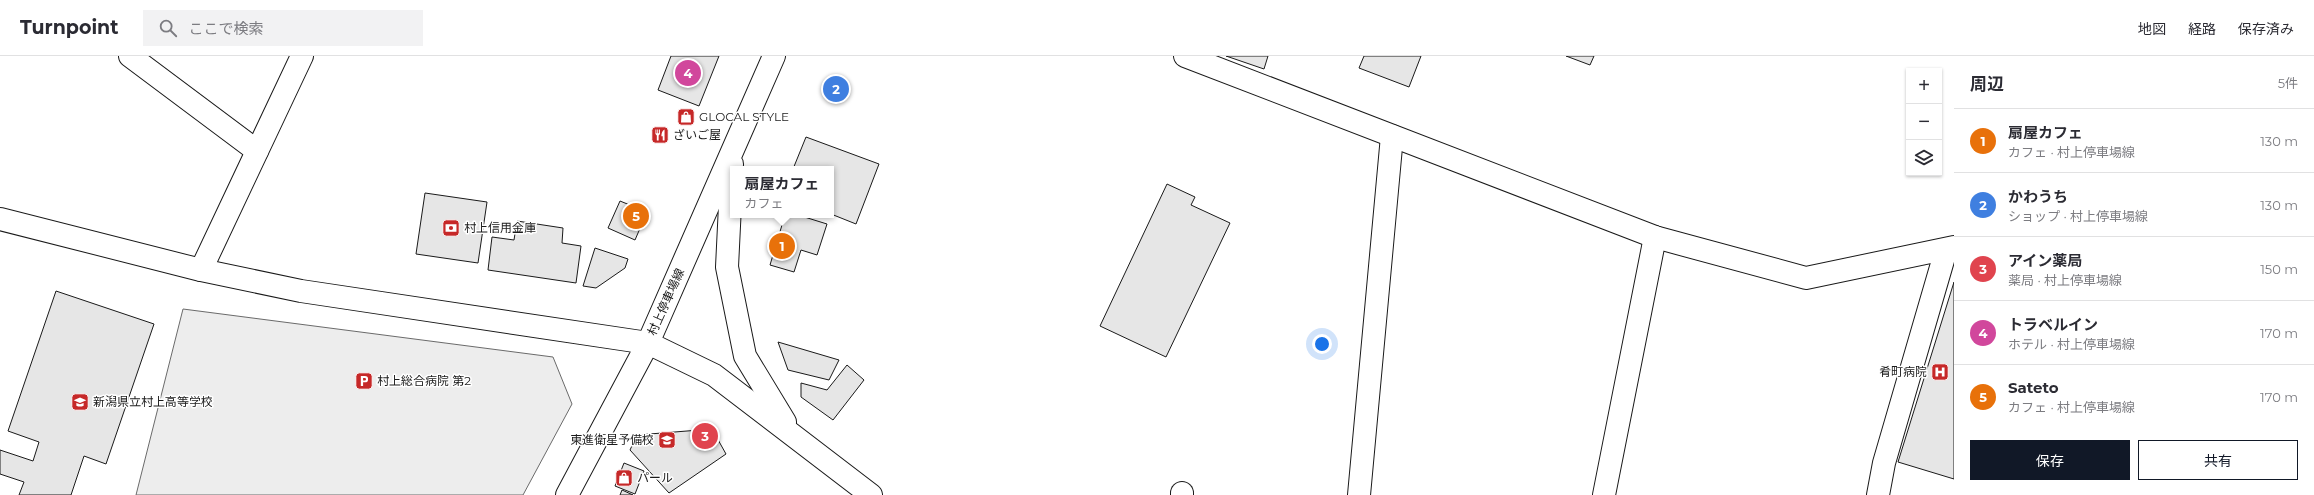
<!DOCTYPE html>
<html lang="ja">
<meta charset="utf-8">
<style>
:root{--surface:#fff;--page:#f2f2f3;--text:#2b2b33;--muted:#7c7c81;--line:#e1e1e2;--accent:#111827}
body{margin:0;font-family:Montserrat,"Noto Sans JP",sans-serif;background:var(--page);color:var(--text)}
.controls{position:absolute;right:12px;top:12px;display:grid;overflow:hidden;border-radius:0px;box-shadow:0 1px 3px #0004}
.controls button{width:36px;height:36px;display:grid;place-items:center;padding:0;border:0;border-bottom:1px solid var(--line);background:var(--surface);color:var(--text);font:20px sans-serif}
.you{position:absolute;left:1322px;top:288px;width:14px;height:14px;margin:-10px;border:3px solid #fff;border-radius:50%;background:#1a73e8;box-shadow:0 0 0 6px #1a73e833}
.badge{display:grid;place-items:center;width:26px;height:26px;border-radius:50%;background:var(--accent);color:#fff;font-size:13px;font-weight:700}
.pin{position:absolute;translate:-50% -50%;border:2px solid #fff;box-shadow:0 1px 4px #0006}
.popup{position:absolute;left:730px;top:110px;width:104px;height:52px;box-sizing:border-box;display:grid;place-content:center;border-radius:0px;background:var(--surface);filter:drop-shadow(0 1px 3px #0005);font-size:13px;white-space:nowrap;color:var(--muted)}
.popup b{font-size:15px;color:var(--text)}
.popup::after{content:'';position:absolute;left:50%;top:100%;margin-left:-8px;border:8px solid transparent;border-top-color:var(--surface)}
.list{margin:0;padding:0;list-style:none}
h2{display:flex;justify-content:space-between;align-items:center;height:52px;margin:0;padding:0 16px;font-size:17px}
h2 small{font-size:13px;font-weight:400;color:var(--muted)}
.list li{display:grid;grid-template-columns:26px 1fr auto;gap:12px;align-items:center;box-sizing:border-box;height:64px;padding:0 16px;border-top:1px solid var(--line)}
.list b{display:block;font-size:15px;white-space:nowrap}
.list p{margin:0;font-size:13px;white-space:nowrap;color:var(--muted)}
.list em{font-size:13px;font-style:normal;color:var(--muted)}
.actions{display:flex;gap:8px;padding:12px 16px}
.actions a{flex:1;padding:9px 0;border:1px solid var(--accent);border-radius:0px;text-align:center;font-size:14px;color:var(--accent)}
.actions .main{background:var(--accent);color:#fff}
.icon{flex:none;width:22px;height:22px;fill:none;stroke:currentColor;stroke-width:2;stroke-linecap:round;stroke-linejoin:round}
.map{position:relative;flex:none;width:1954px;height:439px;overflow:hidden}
header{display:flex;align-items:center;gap:24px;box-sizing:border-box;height:56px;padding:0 20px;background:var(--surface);border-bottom:1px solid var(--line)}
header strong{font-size:19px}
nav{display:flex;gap:22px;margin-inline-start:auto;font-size:14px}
.search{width:280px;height:36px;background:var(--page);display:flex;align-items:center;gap:10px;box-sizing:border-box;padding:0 14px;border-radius:0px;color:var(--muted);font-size:15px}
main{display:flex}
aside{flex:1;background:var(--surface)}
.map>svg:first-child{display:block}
</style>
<header>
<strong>Turnpoint</strong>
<div class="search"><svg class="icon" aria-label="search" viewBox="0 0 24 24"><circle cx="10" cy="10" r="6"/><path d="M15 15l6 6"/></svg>ここで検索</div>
<nav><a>地図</a><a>経路</a><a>保存済み</a></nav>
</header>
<main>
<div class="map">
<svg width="1954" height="439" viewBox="0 0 1954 439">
<rect width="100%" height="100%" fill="#fff"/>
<path fill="#ededed" stroke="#6a6a6a" d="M183,253L553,301L572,348L523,439H136Z"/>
<g fill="#e6e6e6" stroke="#1a1a1a">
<path d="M671,0H719L699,50L658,34Z"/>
<path d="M1226,0H1268L1264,13Z"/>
<path d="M1364,0H1421L1409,31L1359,12Z"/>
<path d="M1566,0H1594L1590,9Z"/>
<path d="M806,81L879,108L856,168L831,158V113H793Z"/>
<path d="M1167,128L1195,141L1191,149L1230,167L1166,301L1100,270Z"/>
<path d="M425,137L487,146L478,207L416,198Z"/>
<path d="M620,145L647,156L635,184L608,172Z"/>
<path d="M785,159H798L827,168L817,199L801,194L794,216L770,209Z"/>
<path d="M517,165L563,172L562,187L581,190L576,227L488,214L492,181L514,184Z"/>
<path d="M595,192L628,203L625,212L596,232L583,230Z"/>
<path d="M1954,226V423L1898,406Z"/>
<path d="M56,235L154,268L106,408L84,400L71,439H19L24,426L0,418V394L33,405L39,386L8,375Z"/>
<path d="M778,286L839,304L829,324L788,314Z"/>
<path d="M847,309L864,324L833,364L801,341V327L827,334Z"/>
<path d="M712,373L726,398L669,437L630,394L637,379Z"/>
<path d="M624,407L644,415L635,438L615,430Z"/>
<path d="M622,434L633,439H620Z"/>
</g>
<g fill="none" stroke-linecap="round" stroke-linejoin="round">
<defs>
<g id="minor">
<path d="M130,0L257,95"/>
<path d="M1185,0L1655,181L1806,222L1954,191"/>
<path d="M201,214L302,0"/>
<path d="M1182,439V437"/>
<path d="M1359,439L1392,80"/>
<path d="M1604,439L1655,181"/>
<path d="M1878,439L1884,407L1946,194"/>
</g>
<path id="tertiary" d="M0,163L201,214L301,235L648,287L567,439"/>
<g id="secondary">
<path d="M774,0L648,287L714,319L871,439"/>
<path d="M732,108L727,211L745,300L785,366"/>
</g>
</defs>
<use href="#minor" stroke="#1a1a1a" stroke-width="24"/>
<use href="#tertiary" stroke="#1a1a1a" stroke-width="24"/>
<use href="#secondary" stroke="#1a1a1a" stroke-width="24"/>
<use href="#minor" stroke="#fff" stroke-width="22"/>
<use href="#tertiary" stroke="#fff" stroke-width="22"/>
<use href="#secondary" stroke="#fff" stroke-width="22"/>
</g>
<defs>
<symbol id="shop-square" viewBox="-11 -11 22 22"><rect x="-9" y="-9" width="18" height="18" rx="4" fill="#c62828" stroke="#fff"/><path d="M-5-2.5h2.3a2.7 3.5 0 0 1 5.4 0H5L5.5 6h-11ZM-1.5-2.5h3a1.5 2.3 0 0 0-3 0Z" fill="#fff"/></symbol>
<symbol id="restaurant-square" viewBox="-11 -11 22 22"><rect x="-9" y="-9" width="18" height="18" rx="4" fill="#c62828" stroke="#fff"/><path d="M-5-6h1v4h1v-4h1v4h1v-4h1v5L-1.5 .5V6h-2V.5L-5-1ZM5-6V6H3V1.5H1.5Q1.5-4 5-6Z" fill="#fff"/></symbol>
<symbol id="bank-square" viewBox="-11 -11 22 22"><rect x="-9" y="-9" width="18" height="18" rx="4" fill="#c62828" stroke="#fff"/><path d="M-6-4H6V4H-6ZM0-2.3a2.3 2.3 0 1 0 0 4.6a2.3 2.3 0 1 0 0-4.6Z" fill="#fff"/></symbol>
<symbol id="hospital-square" viewBox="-11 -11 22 22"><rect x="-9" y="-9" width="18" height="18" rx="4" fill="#c62828" stroke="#fff"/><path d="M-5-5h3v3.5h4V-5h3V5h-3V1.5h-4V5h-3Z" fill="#fff"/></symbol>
<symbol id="parking-square" viewBox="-11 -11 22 22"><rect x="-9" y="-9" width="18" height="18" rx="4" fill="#c62828" stroke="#fff"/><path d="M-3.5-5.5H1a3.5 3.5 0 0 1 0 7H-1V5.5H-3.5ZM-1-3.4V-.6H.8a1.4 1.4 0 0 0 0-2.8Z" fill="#fff"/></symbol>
<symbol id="school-square" viewBox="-11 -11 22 22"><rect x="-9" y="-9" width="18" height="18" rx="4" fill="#c62828" stroke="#fff"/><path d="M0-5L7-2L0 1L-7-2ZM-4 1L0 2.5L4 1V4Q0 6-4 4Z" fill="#fff"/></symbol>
</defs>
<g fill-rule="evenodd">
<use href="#shop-square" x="676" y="51" width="20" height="20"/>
<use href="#restaurant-square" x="650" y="69" width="20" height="20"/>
<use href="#bank-square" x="441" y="162" width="20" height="20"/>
<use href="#hospital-square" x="1930" y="306" width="20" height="20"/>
<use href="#parking-square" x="354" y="315" width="20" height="20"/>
<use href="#school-square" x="70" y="336" width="20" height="20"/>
<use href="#school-square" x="657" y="374" width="20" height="20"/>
<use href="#shop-square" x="614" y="412" width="20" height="20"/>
</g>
<g text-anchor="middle" stroke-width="3" stroke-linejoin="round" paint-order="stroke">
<g font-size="12" fill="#1a1a1a" stroke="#fff" text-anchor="start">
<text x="699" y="65">GLOCAL STYLE</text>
<text x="673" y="83">ざいご屋</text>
<text x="464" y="176">村上信用金庫</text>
<text x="1927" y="320" text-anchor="end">肴町病院</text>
<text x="377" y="329">村上総合病院 第2</text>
<text x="93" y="350">新潟県立村上高等学校</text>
<text x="654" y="388" text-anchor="end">東進衛星予備校</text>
<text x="637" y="426">パール</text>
</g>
<g font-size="12" fill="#1a1a1a" stroke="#fff">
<text transform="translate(666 246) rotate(-66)" y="4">村上停車場線</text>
</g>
</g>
</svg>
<div class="controls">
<button>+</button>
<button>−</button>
<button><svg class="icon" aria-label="layers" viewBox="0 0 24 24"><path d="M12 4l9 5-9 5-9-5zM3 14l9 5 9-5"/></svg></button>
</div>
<div class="you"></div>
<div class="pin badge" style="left:782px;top:190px;background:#e8710a">1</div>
<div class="popup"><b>扇屋カフェ</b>カフェ</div>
<div class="pin badge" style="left:836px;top:33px;background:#3f7fe0">2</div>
<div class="pin badge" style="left:705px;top:380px;background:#e0444e">3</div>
<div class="pin badge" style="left:688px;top:17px;background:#d1479c">4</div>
<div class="pin badge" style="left:636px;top:160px;background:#e8710a">5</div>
</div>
<aside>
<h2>周辺<small>5件</small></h2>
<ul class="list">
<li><span class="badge" style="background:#e8710a">1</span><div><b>扇屋カフェ</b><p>カフェ · 村上停車場線</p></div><em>130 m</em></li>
<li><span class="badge" style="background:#3f7fe0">2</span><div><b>かわうち</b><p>ショップ · 村上停車場線</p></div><em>130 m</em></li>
<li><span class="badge" style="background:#e0444e">3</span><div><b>アイン薬局</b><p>薬局 · 村上停車場線</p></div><em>150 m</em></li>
<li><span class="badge" style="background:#d1479c">4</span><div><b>トラベルイン</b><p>ホテル · 村上停車場線</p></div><em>170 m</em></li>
<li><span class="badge" style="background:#e8710a">5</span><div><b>Sateto</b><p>カフェ · 村上停車場線</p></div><em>170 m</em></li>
</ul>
<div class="actions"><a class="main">保存</a><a>共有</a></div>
</aside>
</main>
